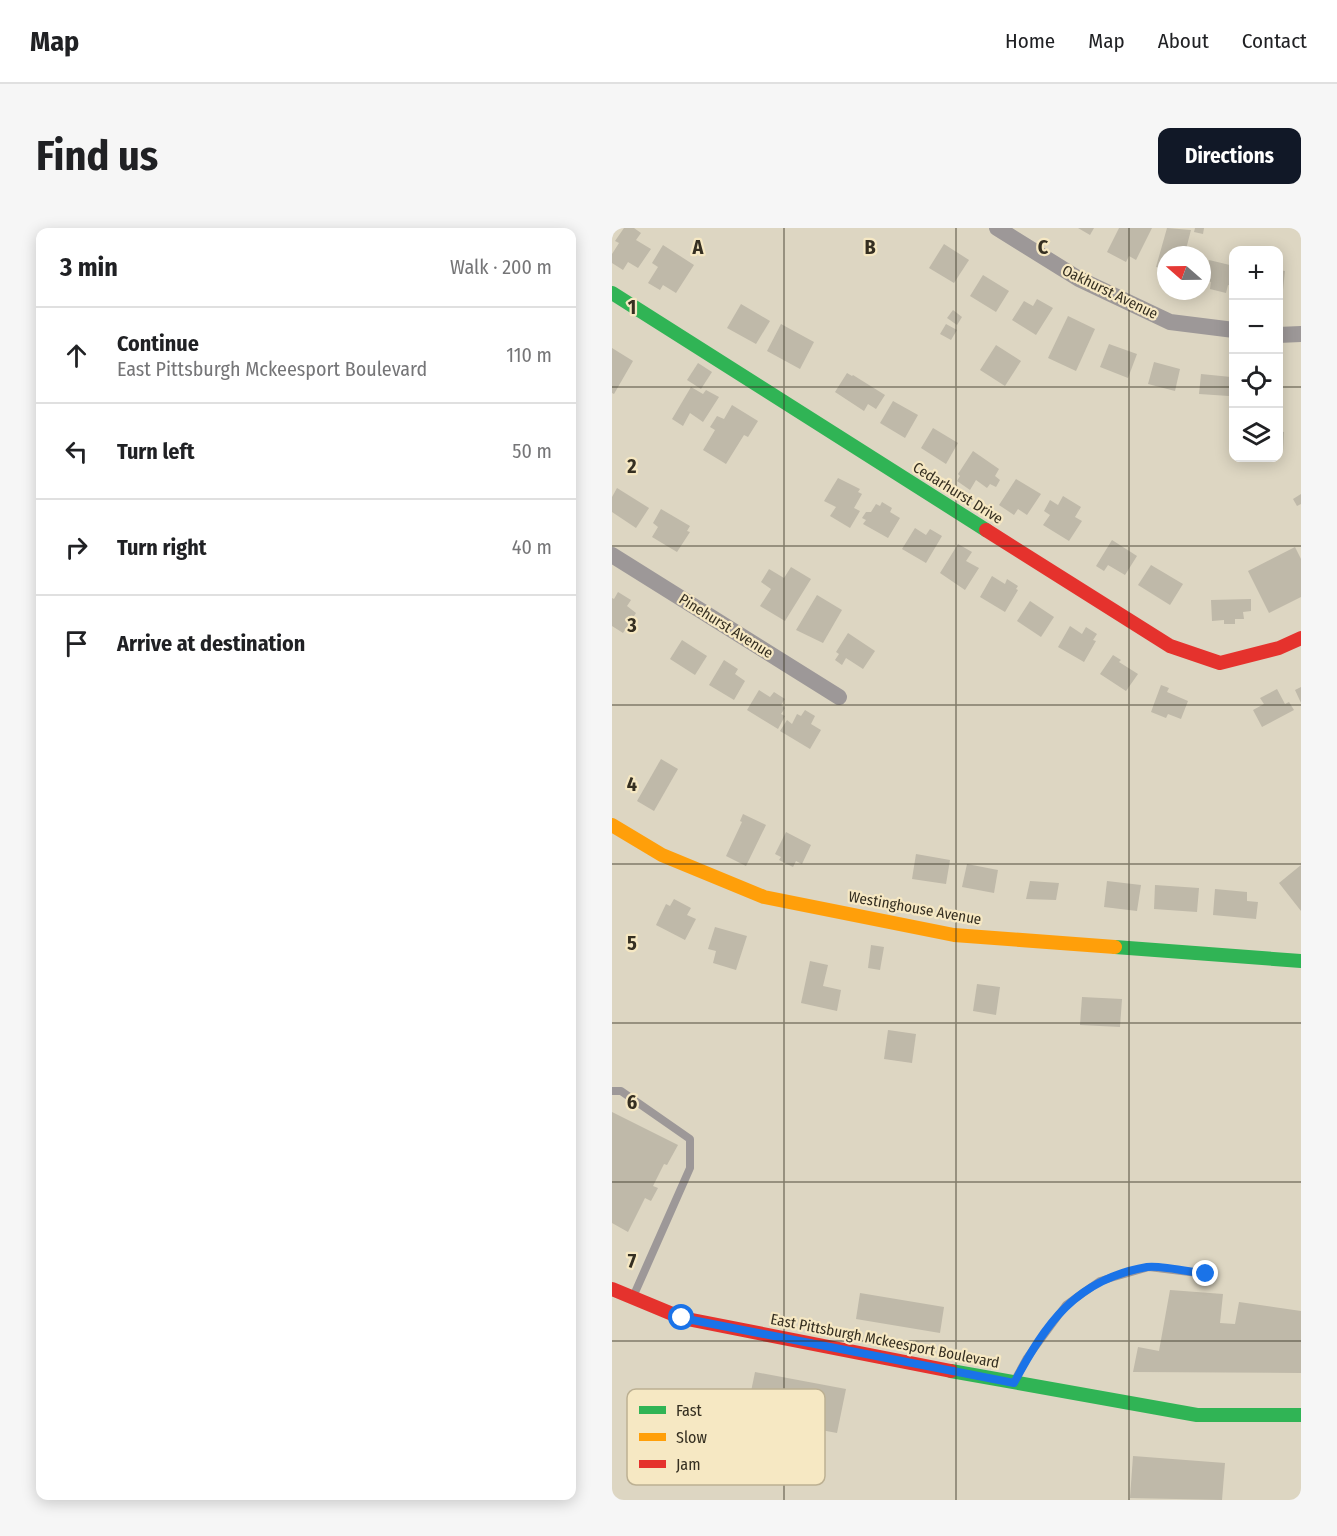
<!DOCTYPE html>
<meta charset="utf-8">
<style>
:root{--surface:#fff;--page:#f6f6f6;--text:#202124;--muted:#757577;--line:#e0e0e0;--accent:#111827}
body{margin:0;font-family:"Fira Sans Condensed",sans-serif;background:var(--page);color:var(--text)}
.controls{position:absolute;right:18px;top:18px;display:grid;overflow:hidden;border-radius:12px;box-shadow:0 3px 15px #0003}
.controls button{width:54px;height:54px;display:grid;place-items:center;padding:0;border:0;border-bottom:2px solid var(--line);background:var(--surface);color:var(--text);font:30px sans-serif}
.compass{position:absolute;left:545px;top:18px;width:54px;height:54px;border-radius:50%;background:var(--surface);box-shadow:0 3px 15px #0003;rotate:290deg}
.stop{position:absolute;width:18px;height:18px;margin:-14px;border:4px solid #1a73e8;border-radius:50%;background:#fff}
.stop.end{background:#1a73e8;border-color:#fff;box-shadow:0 2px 6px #0008}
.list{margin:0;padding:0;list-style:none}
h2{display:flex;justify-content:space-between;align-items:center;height:78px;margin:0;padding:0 24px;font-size:26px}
h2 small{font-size:20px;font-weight:400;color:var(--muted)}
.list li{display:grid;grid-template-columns:39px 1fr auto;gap:18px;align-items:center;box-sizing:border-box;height:96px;padding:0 24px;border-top:2px solid var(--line)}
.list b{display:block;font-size:22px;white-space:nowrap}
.list p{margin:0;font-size:20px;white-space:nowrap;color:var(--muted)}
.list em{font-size:20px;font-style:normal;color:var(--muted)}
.icon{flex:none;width:33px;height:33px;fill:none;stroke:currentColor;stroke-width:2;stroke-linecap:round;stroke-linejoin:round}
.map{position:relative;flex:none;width:689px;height:1272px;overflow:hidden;border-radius:12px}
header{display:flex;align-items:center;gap:36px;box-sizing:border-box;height:84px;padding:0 30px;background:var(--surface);border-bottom:2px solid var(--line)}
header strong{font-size:28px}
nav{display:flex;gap:33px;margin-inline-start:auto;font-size:21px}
.intro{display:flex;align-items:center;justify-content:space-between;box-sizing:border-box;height:144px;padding:0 36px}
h1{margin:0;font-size:42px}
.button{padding:15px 27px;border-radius:12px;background:var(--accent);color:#fff;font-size:21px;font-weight:700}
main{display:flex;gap:36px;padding:0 36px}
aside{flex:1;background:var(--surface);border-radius:12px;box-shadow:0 3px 15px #0003}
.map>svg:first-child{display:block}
</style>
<header>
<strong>Map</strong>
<nav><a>Home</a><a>Map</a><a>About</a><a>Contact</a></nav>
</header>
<div class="intro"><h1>Find us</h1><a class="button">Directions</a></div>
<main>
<aside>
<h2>3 min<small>Walk · 200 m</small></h2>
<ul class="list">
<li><svg class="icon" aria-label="ahead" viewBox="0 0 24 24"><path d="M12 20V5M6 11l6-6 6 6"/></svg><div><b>Continue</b><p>East Pittsburgh Mckeesport Boulevard</p></div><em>110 m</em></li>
<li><svg class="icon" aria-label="left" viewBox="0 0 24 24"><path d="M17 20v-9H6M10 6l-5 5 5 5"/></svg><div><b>Turn left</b></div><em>50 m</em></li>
<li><svg class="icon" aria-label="right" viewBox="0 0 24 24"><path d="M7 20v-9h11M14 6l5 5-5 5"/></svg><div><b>Turn right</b></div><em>40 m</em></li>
<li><svg class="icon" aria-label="arrive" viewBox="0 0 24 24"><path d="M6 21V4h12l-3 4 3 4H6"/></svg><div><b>Arrive at destination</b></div></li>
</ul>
</aside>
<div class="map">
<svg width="689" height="1272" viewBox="0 0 689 1272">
<rect width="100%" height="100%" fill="#ddd6c2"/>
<g fill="#bfb9a9">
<path d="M12,0H22L29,5L24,12L39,21L26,40L16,34L11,42L0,35V26L7,15L3,13Z"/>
<path d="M466,0H482L478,7Z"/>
<path d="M507,0H540L524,32L517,28L514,34L495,24Z"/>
<path d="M555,0L579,2L573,25L577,27H554V42L544,39Z"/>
<path d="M583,0H592L591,6L582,4Z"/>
<path d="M332,16L357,32L342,55L317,40Z"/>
<path d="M51,17L82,37L64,65L51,57L48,62L36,55L46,39L40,35Z"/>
<path d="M597,32L622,38L620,58L616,57L614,65L598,61L599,54L591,52Z"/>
<path d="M666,42L673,43L671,62H666Z"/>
<path d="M371,47L397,63L384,84L358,68Z"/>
<path d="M425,71L441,80L424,107L400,92L412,73L421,78Z"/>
<path d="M129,76L158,93L144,116L115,100Z"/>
<path d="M341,82L350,89L345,97L335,90Z"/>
<path d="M456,88L483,101L464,143L436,130Z"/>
<path d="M169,96L202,114L188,141L155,123Z"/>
<path d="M334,96L345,102L339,112L328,106Z"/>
<path d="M497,116L525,126L516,150L488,139Z"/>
<path d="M384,117L409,133L393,158L368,142Z"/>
<path d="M0,120L21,133L2,166L0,165Z"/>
<path d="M542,134L568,141L563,163L536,156Z"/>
<path d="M86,135L100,144L89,161L75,152Z"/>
<path d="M235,145L240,148L241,147L273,167L264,181L256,176L252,183L223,164Z"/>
<path d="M589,146L619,149L617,168L587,166Z"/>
<path d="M79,159L91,166L94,162L107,169L91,194L78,185L71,198L60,191Z"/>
<path d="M281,173L306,187L293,210L268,195Z"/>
<path d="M120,177L146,193L136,209L132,207L114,236L91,222L103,202L98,199L105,188L112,191Z"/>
<path d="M321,200L346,215L334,236L309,220Z"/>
<path d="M666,203L672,204L671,223H666Z"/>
<path d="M361,223L387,241L383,248L388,252L384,259L378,256L375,260L364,252L358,262L345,253L348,248L346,246Z"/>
<path d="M226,250L248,261L246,264L250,266L242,280L248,283L238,300L218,288L224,279L212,273Z"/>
<path d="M404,251L429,266L415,287L406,281L402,287L387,277Z"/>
<path d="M5,260L37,280L24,300L0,284V269Z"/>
<path d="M689,266V276L685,278L681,271Z"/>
<path d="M451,268L469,279L463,289L470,293L457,313L431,297L438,287L432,283L438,272L446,277Z"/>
<path d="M270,274L280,280L278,284L288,290L276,310L251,296L254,292L250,290L254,284H259L264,276L268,278Z"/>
<path d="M49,281L78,298L75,303L78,304L65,324L40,309L46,299L41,295Z"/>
<path d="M303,300L314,307L318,301L330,308L314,335L290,321Z"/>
<path d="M500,312L525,328L513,347L496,337L492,343L484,338Z"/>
<path d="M346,316L360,324L354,333L367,340L353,362L328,345Z"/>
<path d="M683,319L689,331V369L657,385L636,343Z"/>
<path d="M539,337L571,356L558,377L526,357Z"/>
<path d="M179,339L199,351L173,393L148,378L159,361L149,354L157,341L172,350Z"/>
<path d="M380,348L393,356L395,351L406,358L404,361L406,362L393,384L368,369Z"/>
<path d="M6,364L19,372L15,378L24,385L11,405L0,398V370L2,371Z"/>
<path d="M205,367L230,382L211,415L184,402Z"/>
<path d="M639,371V383L631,384L632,391H623V396H612V392L600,393L599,372Z"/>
<path d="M418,373L442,389L429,409L405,393Z"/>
<path d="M458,398L470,406L474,399L485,406L481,412L484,413L472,434L446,419Z"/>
<path d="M236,405L263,423L251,441L234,430L230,437L223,432L227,426L224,424Z"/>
<path d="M70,412L95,428L83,447L58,431Z"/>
<path d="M501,427L509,432L507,434L526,446L514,463L488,446Z"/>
<path d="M112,432L126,441L123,446L133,453L122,472L97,457Z"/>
<path d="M549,457L557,460L555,464L576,473L569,491L556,486L554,490L539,484Z"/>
<path d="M689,459V475L683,462Z"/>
<path d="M665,461L673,476L677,474L682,482L650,499L641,482L652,476L648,470Z"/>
<path d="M147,462L158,469L162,464L173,471L169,477L173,480L169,486L173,488L166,501L135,482Z"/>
<path d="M193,482L203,488L199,496L209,502L198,521L168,503L175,492L180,496L185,486L189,488Z"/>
<path d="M49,531L66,541L42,583L25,573Z"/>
<path d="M131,586L154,597L134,638L114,628L130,594L128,593Z"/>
<path d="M174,604L199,617L190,636L184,633L181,639L167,632L169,629L163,626Z"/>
<path d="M304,626L338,632L334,656L300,651Z"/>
<path d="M355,636L386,642L382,665L350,659Z"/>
<path d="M689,637V683L667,655Z"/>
<path d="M418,653L447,655L444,672L414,671Z"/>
<path d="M495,653L529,657L525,683L492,679Z"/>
<path d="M543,657L587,660L585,684L542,681Z"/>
<path d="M603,661L635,664V673L646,674L644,691L601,687Z"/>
<path d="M62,671L79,680L75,687L84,691L73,712L44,697L54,676L58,678Z"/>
<path d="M103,699L135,708L124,742L101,735L104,723L96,721Z"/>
<path d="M259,717L272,719L268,742L256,740Z"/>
<path d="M198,733L216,737L211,758L229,762L225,783L189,775Z"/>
<path d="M365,756L388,759L384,787L361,783Z"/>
<path d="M470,769L510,771L508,799L468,797Z"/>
<path d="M276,802L304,806L300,835L272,831Z"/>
<path d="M0,884L66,917L55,937L52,936L41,958L46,960L39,973L33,970L16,1004L0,995Z"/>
<path d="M558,1062L611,1066L608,1095L623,1096L627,1074L689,1083V1145L521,1144L526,1119L547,1123Z"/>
<path d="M248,1065L332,1079L328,1105L244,1091Z"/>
<path d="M143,1144L234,1161L225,1205L134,1188Z"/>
<path d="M521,1228L613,1235L610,1272L518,1270Z"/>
</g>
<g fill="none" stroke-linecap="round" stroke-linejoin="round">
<g stroke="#9d9898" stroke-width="8">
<path d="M0,863H9L78,911V940L21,1069"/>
<path d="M403,1152L415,1130L454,1077L488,1053L537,1039L594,1046"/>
</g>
<g stroke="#9d9898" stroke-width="16">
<path d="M385,0L467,51L558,94L622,102"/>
<path d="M666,107L689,106"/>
<path d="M0,327L227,469"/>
</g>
<g stroke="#30b455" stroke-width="14">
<path d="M0,65L374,302"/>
<path d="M503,719L689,733"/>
<path d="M339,1143L585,1187H689"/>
</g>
<path stroke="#ff9f0a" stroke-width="14" d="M0,597L50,627L152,669L342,707L503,719"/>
<g stroke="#e5322d" stroke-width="14">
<path d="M374,302L558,418L608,435L667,420L689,410"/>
<path d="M0,1061L70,1090L339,1143"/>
</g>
</g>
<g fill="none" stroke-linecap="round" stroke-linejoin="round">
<path stroke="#1a73e8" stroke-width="8" d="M70,1090L402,1155C433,1096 464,1051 535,1039C548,1037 579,1044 594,1046"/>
</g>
<path fill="none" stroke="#352f21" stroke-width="1.5" stroke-opacity="0.55" d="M172,0V1272M344,0V1272M517,0V1272M0,159H622M666,159H689M0,318H689M0,477H689M0,636H689M0,795H689M0,954H689M0,1113H689"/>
<g text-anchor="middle" stroke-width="4.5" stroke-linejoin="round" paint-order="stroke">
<g font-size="15" fill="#352f21" stroke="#f6e8c3">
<text transform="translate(498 64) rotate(26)" y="5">Oakhurst Avenue</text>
<text transform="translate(346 265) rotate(32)" y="5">Cedarhurst Drive</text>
<text transform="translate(114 398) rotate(32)" y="5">Pinehurst Avenue</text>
<text transform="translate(303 680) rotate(10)" y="5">Westinghouse Avenue</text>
<text transform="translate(273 1113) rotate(11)" y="5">East Pittsburgh Mckeesport Boulevard</text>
</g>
</g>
<rect x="15" y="1161" width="198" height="96" rx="9" fill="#f6e8c3" stroke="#bcb092" stroke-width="1.5"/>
<rect x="27" y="1178" width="27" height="8" fill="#30b455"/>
<rect x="27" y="1205" width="27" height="8" fill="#ff9f0a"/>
<rect x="27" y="1232" width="27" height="8" fill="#e5322d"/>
<g font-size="16" fill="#352f21">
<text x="64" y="1188">Fast</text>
<text x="64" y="1215">Slow</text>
<text x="64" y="1242">Jam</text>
</g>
<g font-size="20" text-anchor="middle" font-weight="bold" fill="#352f21" stroke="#f6e8c3" stroke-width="4.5" stroke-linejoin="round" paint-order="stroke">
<text x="86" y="26">A</text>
<text x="258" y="26">B</text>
<text x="431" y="26">C</text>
<text x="20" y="86">1</text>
<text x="20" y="245">2</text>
<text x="20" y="404">3</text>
<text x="20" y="563">4</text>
<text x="20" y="722">5</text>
<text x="20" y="881">6</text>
<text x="20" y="1040">7</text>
</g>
</svg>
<div class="controls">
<button>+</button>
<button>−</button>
<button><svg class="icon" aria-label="locate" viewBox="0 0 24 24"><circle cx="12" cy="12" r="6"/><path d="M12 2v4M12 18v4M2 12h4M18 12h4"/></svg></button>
<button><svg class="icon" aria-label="layers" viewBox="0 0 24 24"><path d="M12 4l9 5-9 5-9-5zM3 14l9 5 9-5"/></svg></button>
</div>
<svg class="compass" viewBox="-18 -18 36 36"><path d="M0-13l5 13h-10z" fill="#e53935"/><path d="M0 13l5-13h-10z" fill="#757577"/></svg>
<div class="stop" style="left:70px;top:1090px"></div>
<div class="stop end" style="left:594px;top:1046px"></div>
</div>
</main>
